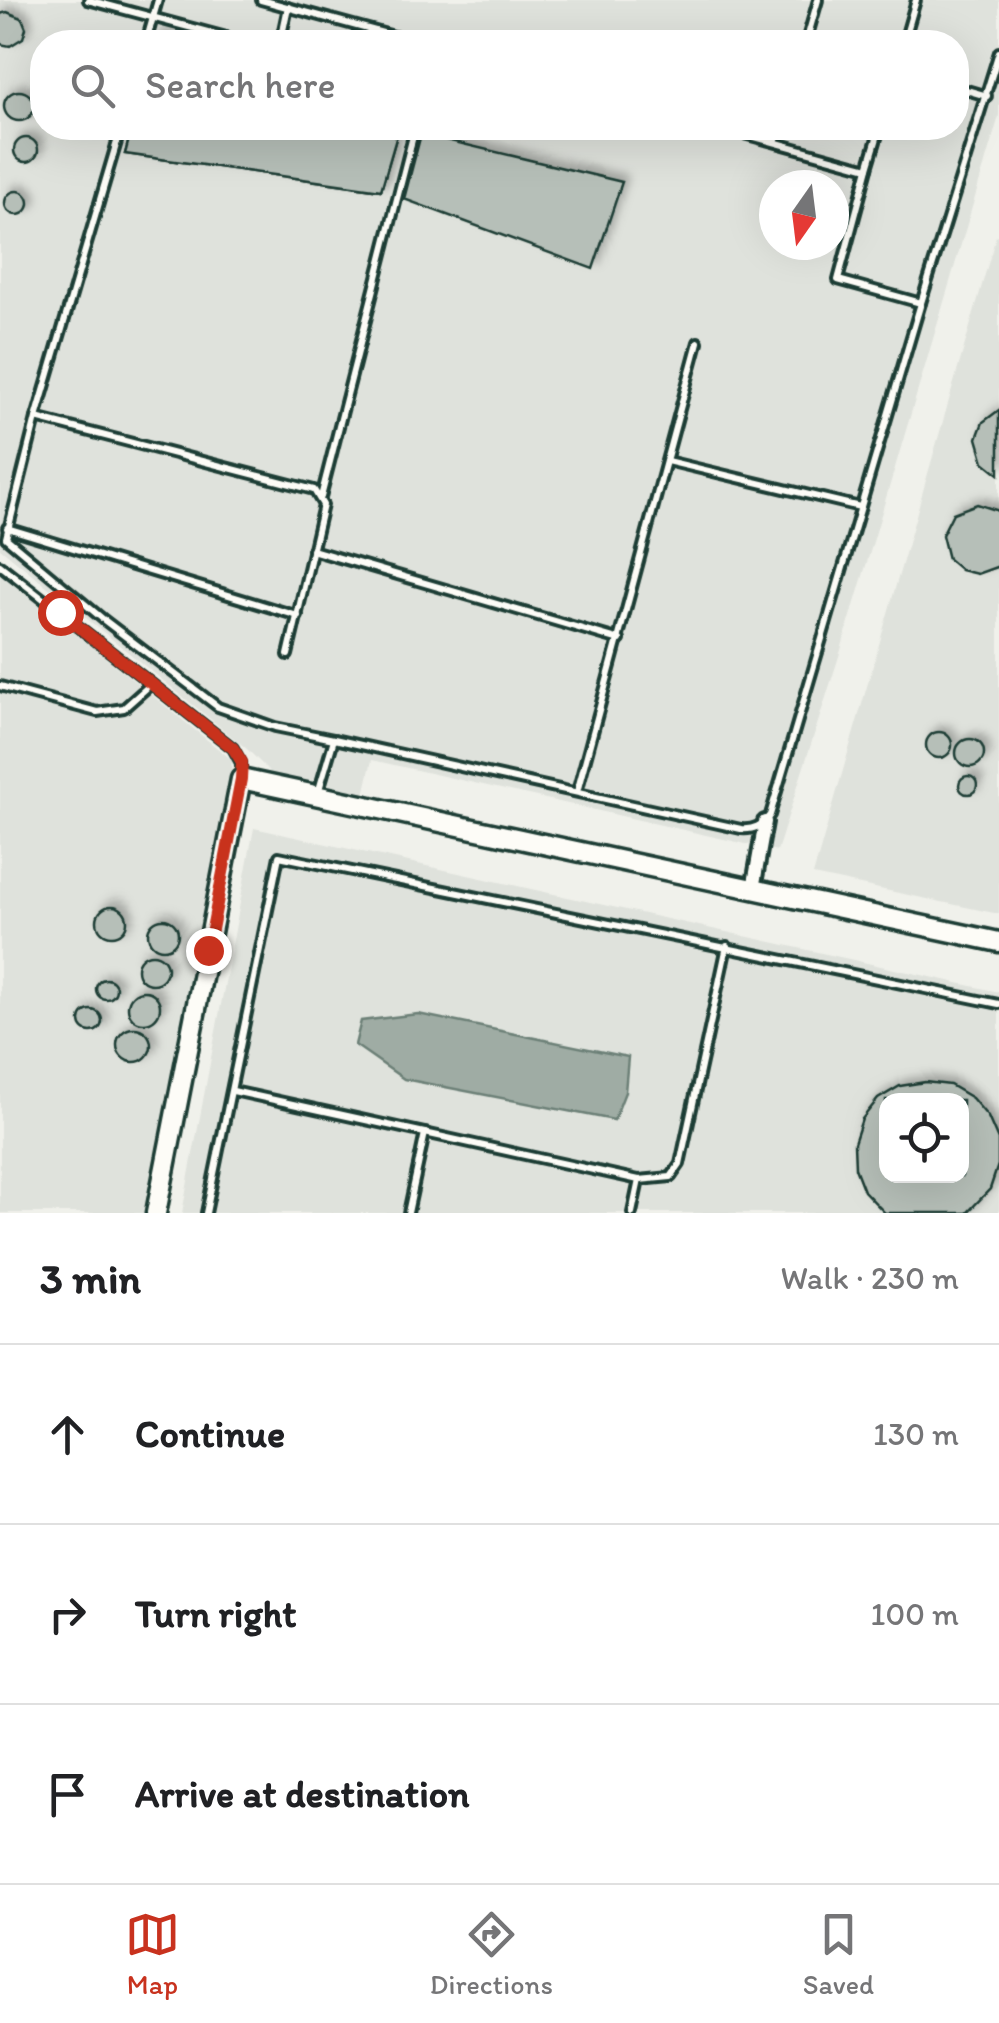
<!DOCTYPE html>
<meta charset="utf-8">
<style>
:root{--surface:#fff;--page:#f6f6f6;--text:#202124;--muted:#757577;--line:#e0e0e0;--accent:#c8321e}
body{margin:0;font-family:Itim,sans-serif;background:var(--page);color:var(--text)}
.controls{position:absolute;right:30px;bottom:30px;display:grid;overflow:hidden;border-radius:20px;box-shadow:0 10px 40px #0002}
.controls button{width:90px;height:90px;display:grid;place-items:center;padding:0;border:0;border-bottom:2px solid var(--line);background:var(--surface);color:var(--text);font:50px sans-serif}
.compass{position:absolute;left:759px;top:170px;width:90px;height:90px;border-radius:50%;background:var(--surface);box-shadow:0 10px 40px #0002;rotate:194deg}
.stop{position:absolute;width:30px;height:30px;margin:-22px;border:8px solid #c8321e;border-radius:50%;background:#fff}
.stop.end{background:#c8321e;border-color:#fff;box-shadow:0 2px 10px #0008}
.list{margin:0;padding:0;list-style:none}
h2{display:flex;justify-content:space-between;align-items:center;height:130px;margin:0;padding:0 40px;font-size:42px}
h2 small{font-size:32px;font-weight:400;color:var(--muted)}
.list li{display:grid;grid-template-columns:65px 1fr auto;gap:30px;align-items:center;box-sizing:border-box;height:180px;padding:0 40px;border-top:2px solid var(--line)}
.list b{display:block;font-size:38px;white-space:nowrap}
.list em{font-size:32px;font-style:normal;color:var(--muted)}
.icon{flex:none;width:55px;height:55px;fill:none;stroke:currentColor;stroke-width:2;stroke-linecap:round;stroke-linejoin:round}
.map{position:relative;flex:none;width:999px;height:1213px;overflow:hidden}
.search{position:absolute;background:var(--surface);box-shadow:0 10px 40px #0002;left:30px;right:30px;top:30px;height:110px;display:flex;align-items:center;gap:25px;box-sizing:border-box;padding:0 35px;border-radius:40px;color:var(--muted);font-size:38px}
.sheet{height:670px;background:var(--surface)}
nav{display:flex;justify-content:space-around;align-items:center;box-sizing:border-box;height:140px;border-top:2px solid var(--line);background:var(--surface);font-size:28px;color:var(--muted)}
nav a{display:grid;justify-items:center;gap:5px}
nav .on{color:var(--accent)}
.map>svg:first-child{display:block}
</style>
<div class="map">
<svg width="999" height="1213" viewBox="0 0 999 1213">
<defs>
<filter id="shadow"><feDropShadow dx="5.5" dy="-5.5" stdDeviation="5" flood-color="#0004"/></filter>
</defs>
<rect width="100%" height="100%" fill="#f0f1eb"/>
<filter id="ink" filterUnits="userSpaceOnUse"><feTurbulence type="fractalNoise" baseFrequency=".01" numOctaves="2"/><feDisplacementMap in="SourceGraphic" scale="20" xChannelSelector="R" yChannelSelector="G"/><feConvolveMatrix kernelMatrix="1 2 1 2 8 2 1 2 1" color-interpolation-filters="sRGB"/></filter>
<g filter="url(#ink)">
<g fill="#dfe2dc" fill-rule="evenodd">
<path d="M0,0H999V116L841,650L777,851L372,760L363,799L275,777L247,749L0,548ZM42,42H956V128H42ZM774,185H834V245H774Z"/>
<path d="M996,236L999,237V914L813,875Z"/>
<path d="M0,572L232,760L226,821L146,1213H0Z"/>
<path d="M254,828L999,992V1213H182ZM886,1100H962V1176H886Z"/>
</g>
<path fill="#9faca4" stroke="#6c8077" stroke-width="2.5" d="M418,1014L628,1057L625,1092L614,1120L404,1079L355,1045L361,1021Z"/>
<g fill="#b6bfb8" stroke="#1f3d34" stroke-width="2.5" fill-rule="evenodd" filter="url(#shadow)">
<path d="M7,12L22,18L26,28L23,38L10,46L0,44V14Z"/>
<path d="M158,35L181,42H156Z"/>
<path d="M158,35L186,42H156Z"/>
<circle cx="19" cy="106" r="15"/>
<path d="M132,128H399L381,190L125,154Z"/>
<path d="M132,128H399L381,190L125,154Z"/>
<path d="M421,134L622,182L593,269L404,199Z"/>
<circle cx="26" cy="150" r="12"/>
<circle cx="17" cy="203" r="12"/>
<path d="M999,410V474L984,462L977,438L983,422Z"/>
<path d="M977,504L999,511V566L977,574L961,570L948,559L942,535L953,513Z"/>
<circle cx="939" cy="745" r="13"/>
<circle cx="970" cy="753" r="14"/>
<circle cx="968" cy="785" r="9"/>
<circle cx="112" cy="921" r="15"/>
<circle cx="163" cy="934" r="15"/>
<circle cx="152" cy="969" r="15"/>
<circle cx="106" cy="989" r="10"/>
<circle cx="144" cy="1007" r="16"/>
<circle cx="91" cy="1021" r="11"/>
<circle cx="134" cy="1045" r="17"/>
<path d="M925,1082L950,1085L972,1098L988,1117L998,1140V1165L990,1189L967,1213H885L864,1191L855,1168L854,1143L862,1119L878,1099L900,1086ZM886,1100H962V1176H886Z"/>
</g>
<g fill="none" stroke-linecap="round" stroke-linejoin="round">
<defs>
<g id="lane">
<path d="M88,0L245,42"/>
<path d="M261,0L416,42"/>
<path d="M146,42L158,0"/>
<path d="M274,42L282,35L288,7"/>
<path d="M806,42L818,0"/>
<path d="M904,42L916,0"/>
<path d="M956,87L987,96"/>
<path d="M121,128L36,418L6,538L104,620L218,707L275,727L334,739"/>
<path d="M722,128L868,168L838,280L921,303"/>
<path d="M775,142L780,128"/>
<path d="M868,168L880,128"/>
<path d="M36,418L314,490L323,505L288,655"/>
<path d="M667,461L860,507"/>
<path d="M321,497L415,128"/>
<path d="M7,528L298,616"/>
<path d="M312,550L620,640"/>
<path d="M0,565L233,748L241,763V778"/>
<path d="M0,686L97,712L124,708L151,684"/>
<path d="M577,792L698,342"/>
<path d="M318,793L334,739L741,829C754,830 762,826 770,815L921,303L999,52"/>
<path d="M233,1091L639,1180"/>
<path d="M206,1213L279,856L999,1004"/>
<path d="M408,1213L425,1133"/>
<path d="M632,1213L639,1180L671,1177L680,1164L727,946"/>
</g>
<path id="street" d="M753,889L765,822"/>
<path id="secondary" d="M156,1213L241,779L999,942"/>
</defs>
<use href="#lane" stroke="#1f3d34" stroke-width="14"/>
<use href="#street" stroke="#1f3d34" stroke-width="20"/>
<use href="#secondary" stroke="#1f3d34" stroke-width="25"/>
<use href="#lane" stroke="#fdfcf7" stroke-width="6"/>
<use href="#street" stroke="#fdfcf7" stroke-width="12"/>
<use href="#secondary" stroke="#fdfcf7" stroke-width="18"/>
</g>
</g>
<g fill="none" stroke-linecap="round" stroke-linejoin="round" filter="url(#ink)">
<path stroke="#c8321e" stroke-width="12" d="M60,612L233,748L242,762L241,779L208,950"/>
</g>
</svg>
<div class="controls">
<button><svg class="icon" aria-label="locate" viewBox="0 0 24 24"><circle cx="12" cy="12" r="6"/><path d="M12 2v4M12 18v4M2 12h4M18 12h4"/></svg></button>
</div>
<svg class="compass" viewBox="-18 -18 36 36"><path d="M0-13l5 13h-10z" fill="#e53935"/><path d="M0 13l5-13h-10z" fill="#757577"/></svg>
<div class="stop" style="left:60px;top:612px"></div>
<div class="stop end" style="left:208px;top:950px"></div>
<div class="search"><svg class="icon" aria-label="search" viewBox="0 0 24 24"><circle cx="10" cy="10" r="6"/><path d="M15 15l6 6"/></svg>Search here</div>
</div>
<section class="sheet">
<h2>3 min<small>Walk · 230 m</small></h2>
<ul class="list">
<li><svg class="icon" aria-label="ahead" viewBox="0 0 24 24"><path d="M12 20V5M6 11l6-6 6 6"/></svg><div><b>Continue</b></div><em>130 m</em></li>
<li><svg class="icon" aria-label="right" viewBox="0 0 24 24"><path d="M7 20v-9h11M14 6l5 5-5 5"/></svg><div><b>Turn right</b></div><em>100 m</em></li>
<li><svg class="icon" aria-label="arrive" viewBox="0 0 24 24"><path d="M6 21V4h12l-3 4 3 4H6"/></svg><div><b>Arrive at destination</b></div></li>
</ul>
</section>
<nav>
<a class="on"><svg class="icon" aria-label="map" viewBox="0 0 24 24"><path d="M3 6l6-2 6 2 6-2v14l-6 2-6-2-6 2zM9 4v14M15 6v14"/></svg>Map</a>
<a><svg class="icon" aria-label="directions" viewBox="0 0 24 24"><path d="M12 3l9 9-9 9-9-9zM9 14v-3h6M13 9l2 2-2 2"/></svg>Directions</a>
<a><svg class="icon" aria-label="saved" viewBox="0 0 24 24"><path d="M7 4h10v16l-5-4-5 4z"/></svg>Saved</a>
</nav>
